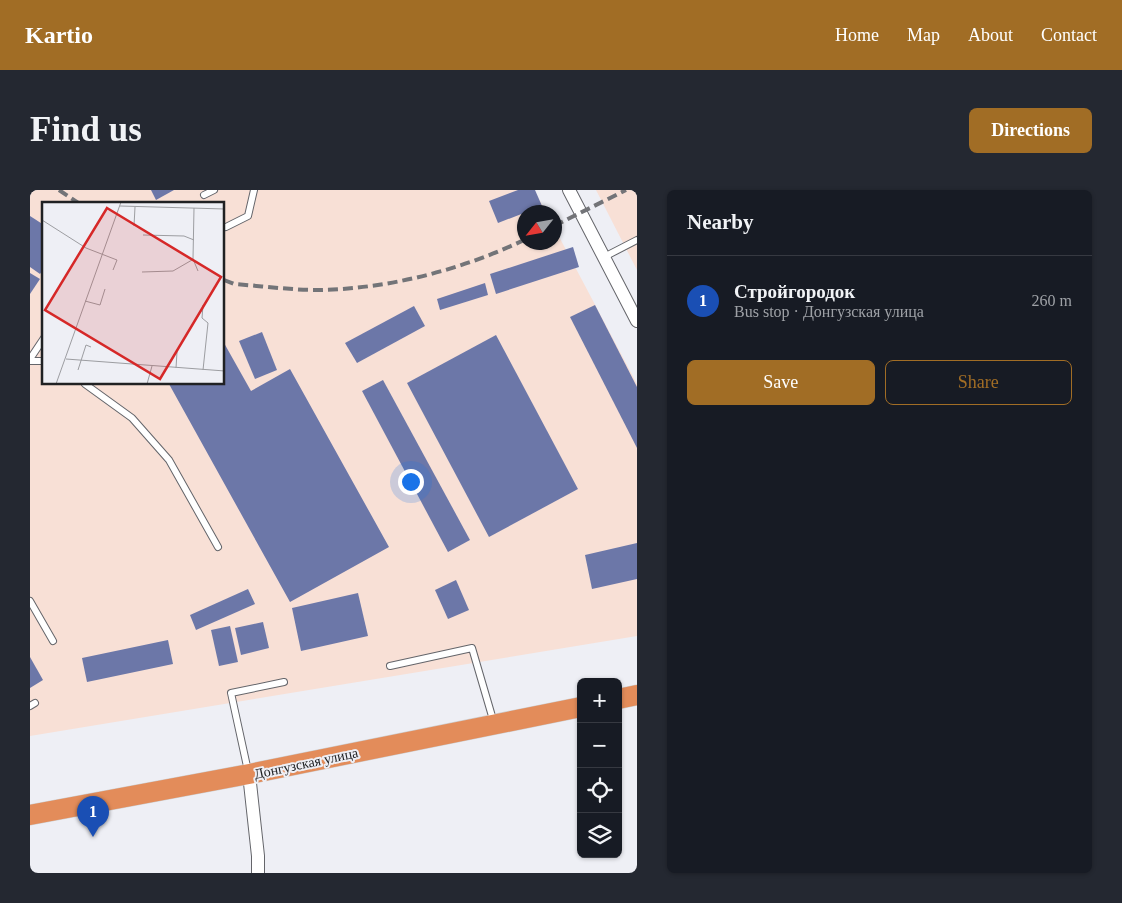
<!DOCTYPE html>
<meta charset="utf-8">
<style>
:root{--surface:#171b24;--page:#242831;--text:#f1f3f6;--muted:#9ea1a6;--line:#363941;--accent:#a16d25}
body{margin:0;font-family:"Times New Roman",serif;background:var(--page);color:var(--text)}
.controls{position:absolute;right:15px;bottom:15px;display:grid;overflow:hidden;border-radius:8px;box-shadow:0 1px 4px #0004}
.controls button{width:45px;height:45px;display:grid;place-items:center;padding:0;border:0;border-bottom:1px solid var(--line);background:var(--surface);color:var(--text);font:25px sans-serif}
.compass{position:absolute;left:487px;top:15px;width:45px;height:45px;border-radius:50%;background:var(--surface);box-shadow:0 1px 4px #0004;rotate:239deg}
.you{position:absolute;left:380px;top:291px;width:18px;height:18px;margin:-12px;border:4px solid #fff;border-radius:50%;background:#1a73e8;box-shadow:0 0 0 8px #1a73e833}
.badge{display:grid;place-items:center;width:32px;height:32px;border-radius:50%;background:var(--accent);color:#fff;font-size:16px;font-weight:700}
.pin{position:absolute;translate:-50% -41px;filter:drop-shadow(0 1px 2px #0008)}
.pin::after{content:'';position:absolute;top:26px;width:18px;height:15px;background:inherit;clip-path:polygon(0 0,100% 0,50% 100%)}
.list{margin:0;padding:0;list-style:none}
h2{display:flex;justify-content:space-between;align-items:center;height:65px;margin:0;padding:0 20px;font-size:21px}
h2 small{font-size:16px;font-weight:400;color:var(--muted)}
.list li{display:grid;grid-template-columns:32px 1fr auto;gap:15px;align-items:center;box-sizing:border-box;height:90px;padding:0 20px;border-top:1px solid var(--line)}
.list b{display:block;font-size:19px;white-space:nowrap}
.list p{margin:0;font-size:16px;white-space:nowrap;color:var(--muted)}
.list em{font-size:16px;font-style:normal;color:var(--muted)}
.actions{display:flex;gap:10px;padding:15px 20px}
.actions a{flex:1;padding:11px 0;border:1px solid var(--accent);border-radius:8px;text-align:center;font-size:18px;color:var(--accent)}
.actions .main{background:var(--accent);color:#fff}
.icon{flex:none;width:28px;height:28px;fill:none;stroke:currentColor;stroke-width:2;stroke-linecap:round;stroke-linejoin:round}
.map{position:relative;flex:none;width:607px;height:683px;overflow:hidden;border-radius:8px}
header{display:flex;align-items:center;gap:30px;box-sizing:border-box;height:70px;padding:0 25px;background:var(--accent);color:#fff}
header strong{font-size:24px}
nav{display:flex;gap:28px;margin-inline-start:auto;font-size:18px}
.intro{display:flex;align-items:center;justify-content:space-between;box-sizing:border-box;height:120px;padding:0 30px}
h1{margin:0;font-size:35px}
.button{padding:12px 22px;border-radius:8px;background:var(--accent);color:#fff;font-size:18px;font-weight:700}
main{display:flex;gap:30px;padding:0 30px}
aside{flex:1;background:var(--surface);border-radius:8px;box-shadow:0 1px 4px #0004}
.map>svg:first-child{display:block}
</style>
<header>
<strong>Kartio</strong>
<nav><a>Home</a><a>Map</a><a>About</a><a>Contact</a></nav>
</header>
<div class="intro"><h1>Find us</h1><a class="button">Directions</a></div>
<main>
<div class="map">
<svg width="607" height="683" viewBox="0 0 607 683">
<rect width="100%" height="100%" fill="#eeeff5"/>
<g fill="#f8e0d6" fill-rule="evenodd">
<path d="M0,0H504L516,22H494V52H524L525,39L607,194V446L0,546ZM14,14H194V194H14Z"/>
<path d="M566,0H607V80Z"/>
</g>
<g fill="#6c77a8">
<path d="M121,0H144L126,10Z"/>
<path d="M488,0H505L512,16L468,33L459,11Z"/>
<path d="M0,26L14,35V78L10,84L0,77Z"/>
<path d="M543,57L549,77L466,104L460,84Z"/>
<path d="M0,83L10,89L0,104Z"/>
<path d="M455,93L458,105L410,120L407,109Z"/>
<path d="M565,115L607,197V258L540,127Z"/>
<path d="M384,116L395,136L327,173L315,153Z"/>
<path d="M232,142L247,180L225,189L209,151Z"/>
<path d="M466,145L548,299L459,347L377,193Z"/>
<path d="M194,153L221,201L260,179L359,357L260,412L139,194H194Z"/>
<path d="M353,190L440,350L418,362L332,201Z"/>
<path d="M607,353V389L562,399L555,365Z"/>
<path d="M426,390L439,420L418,429L405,400Z"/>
<path d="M218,399L225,414L166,440L160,425Z"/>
<path d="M328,403L338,446L271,461L262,418Z"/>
<path d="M233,432L239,458L211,465L205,438Z"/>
<path d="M200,436L208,472L189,476L181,440Z"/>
<path d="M138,450L143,474L57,492L52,468Z"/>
<path d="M0,467L13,490L0,498Z"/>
</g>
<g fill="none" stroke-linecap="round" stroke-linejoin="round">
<defs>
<g id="service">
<path d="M174,5L184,0"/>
<path d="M196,37L218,26L224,0"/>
<path d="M574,67L607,50"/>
<path d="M0,169L14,148"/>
<path d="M0,171H14"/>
<path d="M55,194L102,228L139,270L188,357"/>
<path d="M0,411L23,451"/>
<path d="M360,476L442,458L464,533"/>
<path d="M0,516L5,513"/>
<path d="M218,581L201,503L254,492"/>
</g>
<g id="minor">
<path d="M539,0L607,131"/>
<path d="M219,584L228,666V683"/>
</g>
<g id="trunk">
<path d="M588,509L607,505"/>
<path d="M0,625L219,584L551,517"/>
</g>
</defs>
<use href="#service" stroke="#64656a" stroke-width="8"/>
<use href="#minor" stroke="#64656a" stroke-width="14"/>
<use href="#trunk" stroke="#cececf" stroke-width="21"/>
<use href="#service" stroke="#fff" stroke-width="6"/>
<use href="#minor" stroke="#fff" stroke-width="12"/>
<use href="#trunk" stroke="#e38c5a" stroke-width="20"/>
<g stroke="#737478" stroke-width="4" stroke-dasharray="10 5" stroke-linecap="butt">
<path d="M29,0L50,14"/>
<path d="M524,36L596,0"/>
<path d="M194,90L204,94C232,96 260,100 288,100C358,99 431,80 494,50"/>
</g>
</g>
<g text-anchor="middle" stroke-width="4" stroke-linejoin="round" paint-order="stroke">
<g font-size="14" fill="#202123" stroke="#eeeff5">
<text transform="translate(276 573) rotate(-12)" y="5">Донгузская улица</text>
</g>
</g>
<g transform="translate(12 12)">
<rect width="182" height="182" fill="#eeeff5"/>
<path fill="none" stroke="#9c9da1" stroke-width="1" d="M78,4L183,7M152,6L151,57L156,69M0,18L44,46L75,58L71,68M92,24L93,5M101,33L142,34L152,38M100,70L131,69L150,58M43,99L58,103L63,87M161,103L160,116L166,121L161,168M24,157L183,169M134,166L135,150M36,168L44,143L49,145M14,182L79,0M105,182L110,164"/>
<path fill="#d62828" fill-opacity="0.15" stroke="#d62828" stroke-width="2.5" d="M65,6L179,75L118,177L3,108Z"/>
<rect width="182" height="182" fill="none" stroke="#202123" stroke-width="2.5"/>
</g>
</svg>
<div class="controls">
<button>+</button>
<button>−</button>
<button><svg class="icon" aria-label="locate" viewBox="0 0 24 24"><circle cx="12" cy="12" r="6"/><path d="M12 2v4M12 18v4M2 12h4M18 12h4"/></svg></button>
<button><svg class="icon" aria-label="layers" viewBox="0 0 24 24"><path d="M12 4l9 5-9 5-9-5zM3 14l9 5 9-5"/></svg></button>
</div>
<svg class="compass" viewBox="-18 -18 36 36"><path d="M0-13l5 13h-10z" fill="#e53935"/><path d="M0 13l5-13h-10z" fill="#9ea1a6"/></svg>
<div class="you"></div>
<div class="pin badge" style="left:63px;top:647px;background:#1a4fb4">1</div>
</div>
<aside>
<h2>Nearby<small></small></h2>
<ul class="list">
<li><span class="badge" style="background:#1a4fb4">1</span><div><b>Стройгородок</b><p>Bus stop · Донгузская улица</p></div><em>260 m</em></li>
</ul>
<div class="actions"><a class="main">Save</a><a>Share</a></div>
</aside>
</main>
